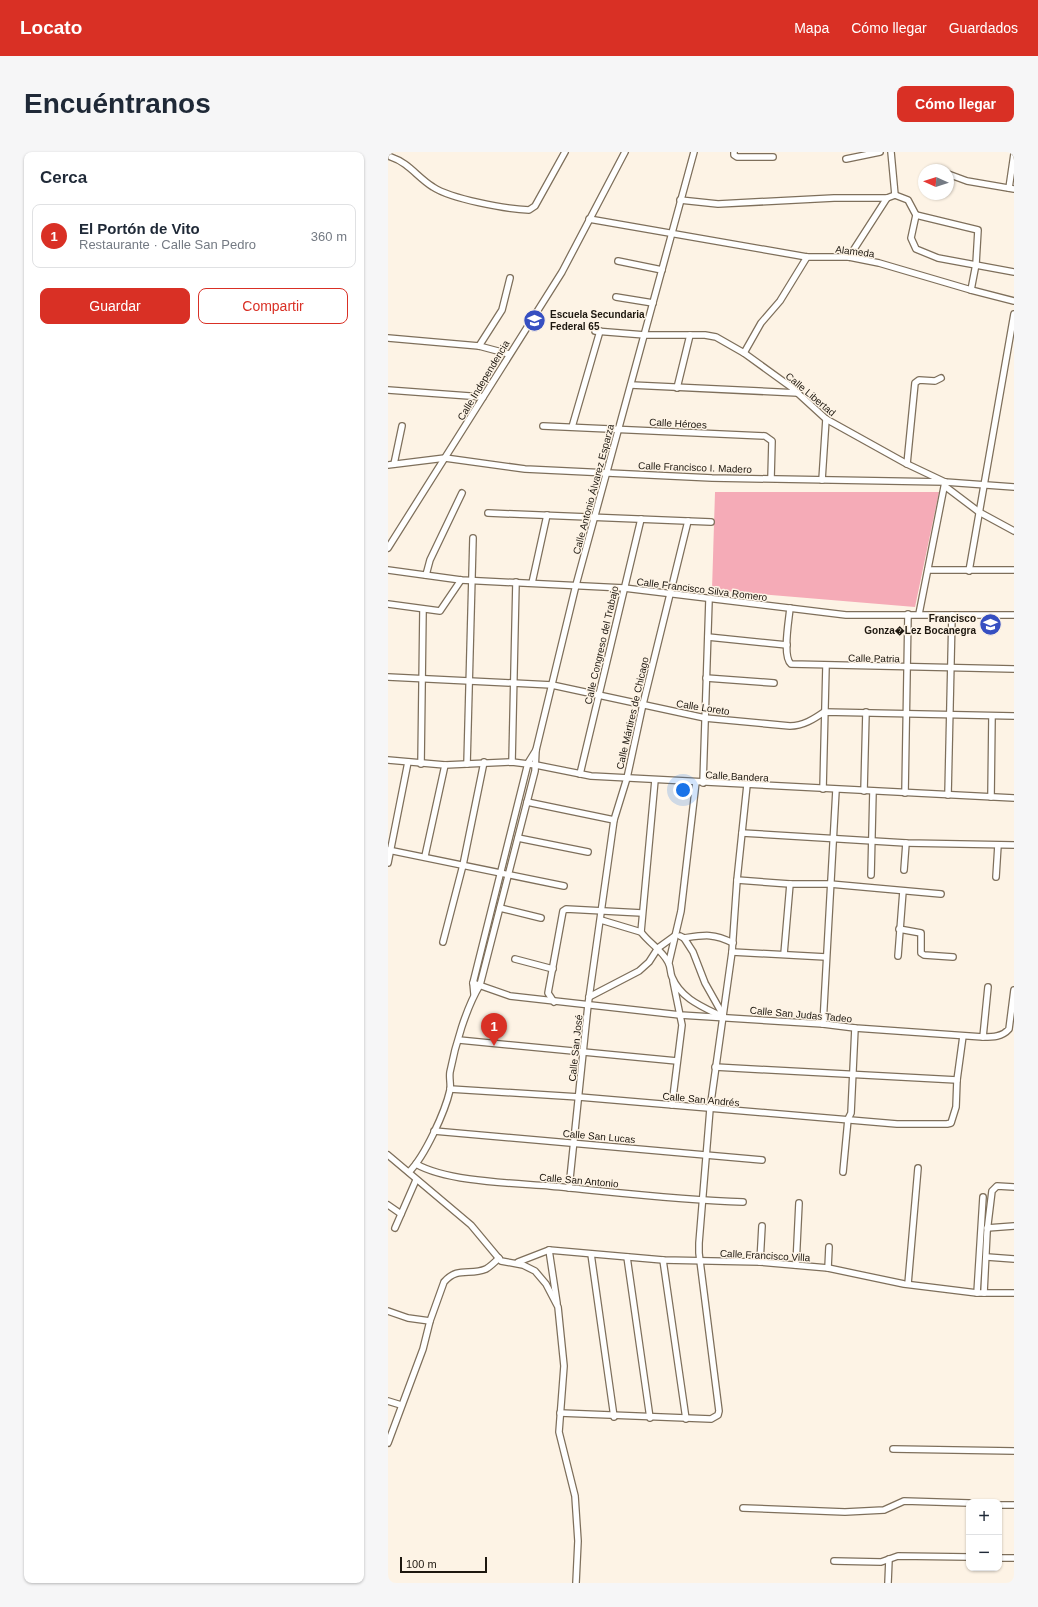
<!DOCTYPE html>
<html lang="es">
<meta charset="utf-8">
<style>
:root{--surface:#fff;--page:#f6f6f7;--text:#1f2937;--muted:#747a83;--line:#e0e1e3;--accent:#d93025}
body{margin:0;font-family:Helvetica,sans-serif;background:var(--page);color:var(--text)}
.controls{position:absolute;right:12px;bottom:12px;display:grid;overflow:hidden;border-radius:8px;box-shadow:0 1px 3px #0004}
.controls button{width:36px;height:36px;display:grid;place-items:center;padding:0;border:0;border-bottom:1px solid var(--line);background:var(--surface);color:var(--text);font:20px sans-serif}
.compass{position:absolute;left:530px;top:12px;width:36px;height:36px;border-radius:50%;background:var(--surface);box-shadow:0 1px 3px #0004;rotate:273deg}
.scale{position:absolute;left:12px;bottom:10px;width:87px;box-sizing:border-box;padding-left:4px;border:2px solid #1d170f;border-top:0;font-size:11px;line-height:14px;white-space:nowrap;color:#1d170f;-webkit-text-stroke:3px #fdf3e5;paint-order:stroke}
.you{position:absolute;left:295px;top:638px;width:14px;height:14px;margin:-10px;border:3px solid #fff;border-radius:50%;background:#1a73e8;box-shadow:0 0 0 6px #1a73e833}
.badge{display:grid;place-items:center;width:26px;height:26px;border-radius:50%;background:var(--accent);color:#fff;font-size:13px;font-weight:700}
.pin{position:absolute;translate:-50% -33px;filter:drop-shadow(0 1px 2px #0008)}
.pin::after{content:'';position:absolute;top:21px;width:14px;height:12px;background:inherit;clip-path:polygon(0 0,100% 0,50% 100%)}
.list{margin:0;padding:0;list-style:none}
h2{display:flex;justify-content:space-between;align-items:center;height:52px;margin:0;padding:0 16px;font-size:17px}
h2 small{font-size:13px;font-weight:400;color:var(--muted)}
.list li{display:grid;grid-template-columns:26px 1fr auto;gap:12px;align-items:center;box-sizing:border-box;height:64px;margin:0 8px 8px;padding:0 8px;border:1px solid var(--line);border-radius:8px}
.list b{display:block;font-size:15px;white-space:nowrap}
.list p{margin:0;font-size:13px;white-space:nowrap;color:var(--muted)}
.list em{font-size:13px;font-style:normal;color:var(--muted)}
.actions{display:flex;gap:8px;padding:12px 16px}
.actions a{flex:1;padding:9px 0;border:1px solid var(--accent);border-radius:8px;text-align:center;font-size:14px;color:var(--accent)}
.actions .main{background:var(--accent);color:#fff}
.map{position:relative;flex:none;width:626px;height:1431px;overflow:hidden;border-radius:8px}
header{display:flex;align-items:center;gap:24px;box-sizing:border-box;height:56px;padding:0 20px;background:var(--accent);color:#fff}
header strong{font-size:19px}
nav{display:flex;gap:22px;margin-inline-start:auto;font-size:14px}
.intro{display:flex;align-items:center;justify-content:space-between;box-sizing:border-box;height:96px;padding:0 24px}
h1{margin:0;font-size:28px}
.button{padding:10px 18px;border-radius:8px;background:var(--accent);color:#fff;font-size:14px;font-weight:700}
main{display:flex;gap:24px;padding:0 24px}
aside{flex:1;background:var(--surface);border-radius:8px;box-shadow:0 1px 3px #0004}
.map>svg:first-child{display:block}
</style>
<header>
<strong>Locato</strong>
<nav><a>Mapa</a><a>Cómo llegar</a><a>Guardados</a></nav>
</header>
<div class="intro"><h1>Encuéntranos</h1><a class="button">Cómo llegar</a></div>
<main>
<aside>
<h2>Cerca<small></small></h2>
<ul class="list">
<li><span class="badge">1</span><div><b>El Portón de Vito</b><p>Restaurante · Calle San Pedro</p></div><em>360 m</em></li>
</ul>
<div class="actions"><a class="main">Guardar</a><a>Compartir</a></div>
</aside>
<div class="map">
<svg width="626" height="1431" viewBox="0 0 626 1431">
<rect width="100%" height="100%" fill="#fdf3e5"/>
<path fill="#f5abb7" d="M327,340H551L527,455L324,438Z"/>
<g fill="none" stroke-linecap="round" stroke-linejoin="round">
<defs>
<g id="minor">
<path d="M346,0V3L349,5H385"/>
<path d="M3,5C21,11 29,25 45,35C63,47 118,57 141,58L147,54L177,0"/>
<path d="M458,7L492,0"/>
<path d="M560,22L579,29L626,37"/>
<path d="M621,36L626,2"/>
<path d="M507,43L520,48L528,63L523,86L528,97L550,106L626,120"/>
<path d="M292,48L330,52L446,46H499"/>
<path d="M201,67L419,105H461L491,111L583,138L588,112L590,78L528,63"/>
<path d="M461,105L499,46L507,43L503,0"/>
<path d="M230,109L274,118"/>
<path d="M583,138L626,149"/>
<path d="M228,145L265,151"/>
<path d="M207,179L257,183H317L328,185L356,201L403,235L438,267L519,312L557,330L626,335"/>
<path d="M0,186L91,194L121,202"/>
<path d="M91,194L114,158L122,126"/>
<path d="M356,201L373,171L392,149L419,105"/>
<path d="M243,233L410,241"/>
<path d="M289,236L302,183"/>
<path d="M0,238L95,245"/>
<path d="M155,274L377,284L384,289L383,326"/>
<path d="M184,275L212,179"/>
<path d="M6,312L14,274"/>
<path d="M519,312L527,231L531,228L547,229L553,226"/>
<path d="M0,313L57,306L137,317L324,326L557,330"/>
<path d="M434,328L438,267"/>
<path d="M558,335L591,360L626,379"/>
<path d="M100,361L323,370"/>
<path d="M0,396L174,120L237,0"/>
<path d="M0,418L73,428L236,436L458,463H626"/>
<path d="M540,418H626"/>
<path d="M581,419L626,162"/>
<path d="M38,423L42,408L74,341"/>
<path d="M144,431L159,363"/>
<path d="M0,452L52,459L73,428"/>
<path d="M402,456C401,468 394,504 403,512L626,517"/>
<path d="M531,462L557,330"/>
<path d="M320,485L399,493"/>
<path d="M0,525L164,533L317,566L402,574C415,574 426,567 436,560L626,564"/>
<path d="M318,526L386,531"/>
<path d="M0,608L57,613L124,610L148,613L203,624L626,646"/>
<path d="M124,610L128,430"/>
<path d="M33,612L35,458"/>
<path d="M79,612L85,386"/>
<path d="M192,622L253,367"/>
<path d="M267,628L253,780C261,791 274,798 280,810C283,815 282,821 284,825C293,847 315,855 335,865"/>
<path d="M315,631L321,448"/>
<path d="M435,637L438,514"/>
<path d="M476,639L478,560"/>
<path d="M517,641L520,462"/>
<path d="M560,643L564,463"/>
<path d="M603,645L604,564"/>
<path d="M139,650L226,668"/>
<path d="M354,681L518,691L626,693"/>
<path d="M130,686L200,700"/>
<path d="M0,698L176,734"/>
<path d="M37,704L57,613"/>
<path d="M0,711L20,610"/>
<path d="M516,718L518,691"/>
<path d="M483,723L485,639"/>
<path d="M608,725L610,693"/>
<path d="M349,728L402,732H442L553,742"/>
<path d="M112,756L153,766"/>
<path d="M213,768L253,780"/>
<path d="M511,777L533,781V801L536,803L565,805"/>
<path d="M292,784L296,786C316,783 325,781 345,791"/>
<path d="M296,786L305,800L317,831L335,863"/>
<path d="M55,790L75,713L96,610"/>
<path d="M344,800L438,805"/>
<path d="M396,802L402,732"/>
<path d="M510,804L515,739"/>
<path d="M127,807L165,817"/>
<path d="M281,810L293,759L308,630"/>
<path d="M85,831L122,844L292,863L435,872L467,876L595,885C605,885 614,885 621,877L626,838"/>
<path d="M86,842L85,831L140,611L148,598"/>
<path d="M201,845L251,819L261,810L270,796L288,783"/>
<path d="M166,850L160,841L175,759L178,757L254,761"/>
<path d="M435,872L448,638"/>
<path d="M595,885L600,835"/>
<path d="M71,888L289,909"/>
<path d="M327,915L569,928"/>
<path d="M62,937L191,945L509,972H559L563,971L568,955L569,928L575,884"/>
<path d="M284,953L294,873L285,829"/>
<path d="M46,979L374,1008"/>
<path d="M0,1003L83,1073L113,1109L135,1113L147,1119L158,1132L170,1155L176,1214L171,1280L187,1344L190,1389L188,1431"/>
<path d="M28,1012C60,1030 124,1031 162,1034C226,1040 290,1048 355,1050"/>
<path d="M21,1020C37,1004 57,960 62,938C63,932 61,926 62,920C67,894 78,856 92,833L147,619L148,598L188,433L306,0"/>
<path d="M455,1020L460,967L463,961L467,876"/>
<path d="M181,1036L200,853L226,668L239,626L255,552L300,369"/>
<path d="M0,1053L13,1062"/>
<path d="M7,1076L28,1028"/>
<path d="M599,1076L626,1074"/>
<path d="M161,1098L169,1151"/>
<path d="M203,1102L226,1265"/>
<path d="M239,1105L262,1266"/>
<path d="M599,1105L626,1107"/>
<path d="M275,1108L298,1267"/>
<path d="M130,1110L161,1098L275,1108L372,1110L440,1116L516,1132L589,1141H626"/>
<path d="M372,1110L374,1074"/>
<path d="M408,1113L411,1051"/>
<path d="M440,1116L441,1095"/>
<path d="M520,1132L530,1016"/>
<path d="M589,1141L595,1045"/>
<path d="M596,1141L599,1080L604,1039L609,1034L626,1035"/>
<path d="M0,1159L20,1166L42,1169"/>
<path d="M0,1249L13,1253"/>
<path d="M172,1261L323,1267L330,1263L331,1259L311,1101V1091L322,957L344,800L349,728L359,633"/>
<path d="M0,1291L35,1197L42,1169L56,1130C70,1114 82,1124 98,1117C103,1114 107,1110 111,1106"/>
<path d="M505,1297L626,1299"/>
<path d="M611,1353H626"/>
<path d="M355,1356L457,1360L496,1358L516,1349L581,1351"/>
<path d="M611,1406H626"/>
<path d="M446,1409L493,1410L510,1404L581,1405"/>
<path d="M500,1431L501,1407"/>
</g>
</defs>
<use href="#minor" stroke="#7e6f5b" stroke-width="8"/>
<use href="#minor" stroke="#fff" stroke-width="5.5"/>
</g>
<defs>
<symbol id="school-disc" viewBox="-11 -11 22 22"><circle r="9.5" fill="#364fc1" stroke="#fdf3e5"/><path d="M0-5L7-2L0 1L-7-2ZM-4 1L0 2.5L4 1V4Q0 6-4 4Z" fill="#fff"/></symbol>
</defs>
<g fill-rule="evenodd">
<use href="#school-disc" x="134" y="156" width="25" height="25"/>
<use href="#school-disc" x="590" y="460" width="25" height="25"/>
</g>
<g text-anchor="middle" stroke-width="3" stroke-linejoin="round" paint-order="stroke">
<g font-size="10" fill="#1d170f" stroke="#fdf3e5">
<text transform="translate(467 99) rotate(7)" y="4">Alameda</text>
<text transform="translate(95 228) rotate(-59)" y="4">Calle Independencia</text>
<text transform="translate(423 242) rotate(40)" y="4">Calle Libertad</text>
<text transform="translate(290 271) rotate(3)" y="4">Calle Héroes</text>
<text transform="translate(307 315) rotate(2)" y="4">Calle Francisco I. Madero</text>
<text transform="translate(205 337) rotate(-75)" y="4">Calle Antonio Álvarez Esparza</text>
<text transform="translate(314 437) rotate(7)" y="4">Calle Francisco Silva Romero</text>
<text transform="translate(213 493) rotate(-77)" y="4">Calle Congreso del Trabajo</text>
<text transform="translate(486 506) rotate(1)" y="4">Calle Patria</text>
<text transform="translate(315 555) rotate(9)" y="4">Calle Loreto</text>
<text transform="translate(244 561) rotate(-77)" y="4">Calle Mártires de Chicago</text>
<text transform="translate(349 624) rotate(3)" y="4">Calle Bandera</text>
<text transform="translate(413 862) rotate(5)" y="4">Calle San Judas Tadeo</text>
<text transform="translate(187 896) rotate(-84)" y="4">Calle San José</text>
<text transform="translate(313 947) rotate(5)" y="4">Calle San Andrés</text>
<text transform="translate(211 984) rotate(5)" y="4">Calle San Lucas</text>
<text transform="translate(191 1028) rotate(5)" y="4">Calle San Antonio</text>
<text transform="translate(377 1103) rotate(3)" y="4">Calle Francisco Villa</text>
</g>
<g font-size="10" font-weight="bold" fill="#1d170f" stroke="#fdf3e5" text-anchor="start">
<text x="162" y="166">Escuela Secundaria<tspan x="162" dy="12">Federal 65</tspan></text>
<text x="588" y="470" text-anchor="end">Francisco<tspan x="588" dy="12">Gonza�Lez Bocanegra</tspan></text>
</g>
</g>
</svg>
<div class="controls">
<button>+</button>
<button>−</button>
</div>
<svg class="compass" viewBox="-18 -18 36 36"><path d="M0-13l5 13h-10z" fill="#e53935"/><path d="M0 13l5-13h-10z" fill="#747a83"/></svg>
<div class="scale">100 m</div>
<div class="you"></div>
<div class="pin badge" style="left:106px;top:894px">1</div>
</div>
</main>
